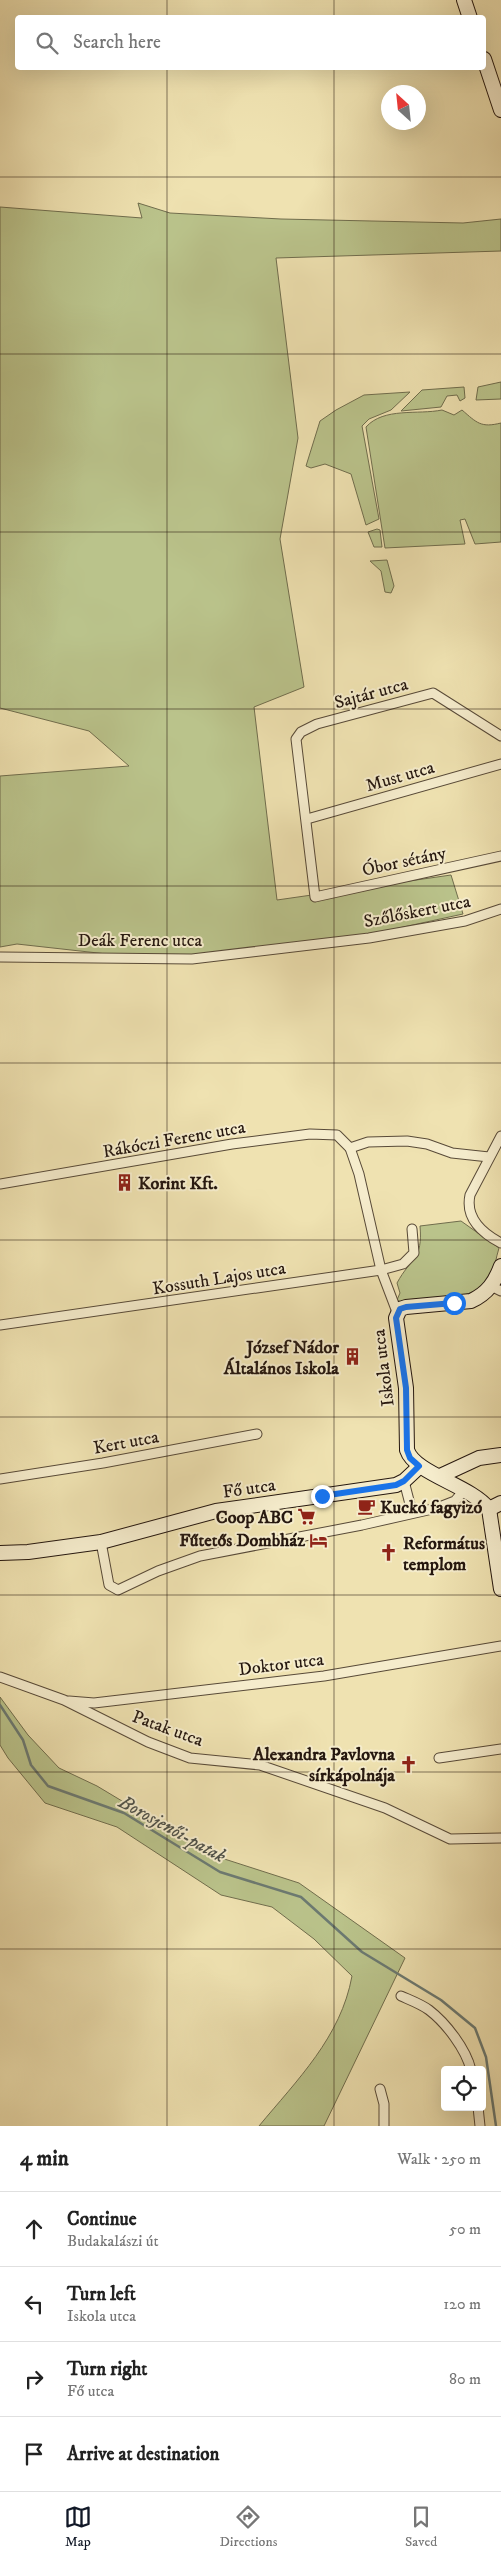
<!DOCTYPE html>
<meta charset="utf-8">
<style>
:root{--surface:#fff;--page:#f6f6f6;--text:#222;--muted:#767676;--line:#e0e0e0;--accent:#111827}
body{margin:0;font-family:"IM FELL DW Pica",serif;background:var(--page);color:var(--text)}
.controls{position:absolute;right:15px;bottom:15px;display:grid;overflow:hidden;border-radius:5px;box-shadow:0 5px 20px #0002}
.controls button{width:45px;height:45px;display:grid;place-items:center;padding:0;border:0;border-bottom:1px solid var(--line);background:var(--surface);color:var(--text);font:25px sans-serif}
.compass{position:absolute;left:381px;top:85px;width:45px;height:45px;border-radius:50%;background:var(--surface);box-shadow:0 5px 20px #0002;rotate:333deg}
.stop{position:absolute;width:15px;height:15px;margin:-11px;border:4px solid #1a73e8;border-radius:50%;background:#fff}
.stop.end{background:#1a73e8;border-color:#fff;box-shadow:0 1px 5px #0008}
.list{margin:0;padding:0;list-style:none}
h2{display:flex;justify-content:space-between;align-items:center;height:65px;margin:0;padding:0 20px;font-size:21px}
h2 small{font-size:16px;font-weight:400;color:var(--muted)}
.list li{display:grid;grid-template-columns:32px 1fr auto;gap:15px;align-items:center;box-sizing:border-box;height:75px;padding:0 20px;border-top:1px solid var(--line)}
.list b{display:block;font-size:19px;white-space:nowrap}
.list p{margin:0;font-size:16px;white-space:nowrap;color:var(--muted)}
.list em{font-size:16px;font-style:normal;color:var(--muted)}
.icon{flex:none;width:28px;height:28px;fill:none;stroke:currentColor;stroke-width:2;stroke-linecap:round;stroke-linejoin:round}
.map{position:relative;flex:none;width:501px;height:2126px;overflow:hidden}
.search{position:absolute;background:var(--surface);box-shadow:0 5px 20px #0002;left:15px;right:15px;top:15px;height:55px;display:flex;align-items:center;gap:12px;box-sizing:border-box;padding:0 18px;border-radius:5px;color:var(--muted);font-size:19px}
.sheet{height:365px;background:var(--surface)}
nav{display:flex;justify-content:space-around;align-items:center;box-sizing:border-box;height:70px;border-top:1px solid var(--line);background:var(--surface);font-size:14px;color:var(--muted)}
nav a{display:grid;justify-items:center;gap:2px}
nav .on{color:var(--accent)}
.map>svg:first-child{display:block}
</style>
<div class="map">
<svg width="501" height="2126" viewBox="0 0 501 2126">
<rect width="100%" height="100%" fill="#efe2b1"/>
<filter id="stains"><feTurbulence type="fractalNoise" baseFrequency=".004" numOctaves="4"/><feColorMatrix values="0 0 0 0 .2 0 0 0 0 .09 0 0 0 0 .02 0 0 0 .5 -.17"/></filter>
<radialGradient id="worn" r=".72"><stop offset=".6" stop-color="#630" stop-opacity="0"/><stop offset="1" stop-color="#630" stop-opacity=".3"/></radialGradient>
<g fill="#bac38b" stroke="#706d4d">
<path d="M138,203L170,213L281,219L463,223L501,219V251L276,258L298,438L280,539L304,687L254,707L277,900L451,875L463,914L339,941L152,959L17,944L0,947V776L129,766L89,731L0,708V207L142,218Z"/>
<path d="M501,382V399L476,400L478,387Z"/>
<path d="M464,387L465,398L460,401L457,395L447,396L441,407L401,411L422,390Z"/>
<path d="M410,392L391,410L369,419L362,426L379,519L366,525L351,474L325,464L311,468L306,466L320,421L336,410L364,395Z"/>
<path d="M442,410L454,415L462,410C477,423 481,428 501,423V542L475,544L465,519L460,520L465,544L385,548L366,427C384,407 418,415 442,410Z"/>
<path d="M377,529L380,530L382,547H374L368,532Z"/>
<path d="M387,560L394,586L391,593L385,592L381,571L370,561Z"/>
<path d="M461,1221L499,1248C496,1257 495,1269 490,1277C474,1303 430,1299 404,1303L397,1300L400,1293L397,1283C411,1257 423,1260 420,1226Z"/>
<path d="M0,1697L28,1735L59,1768L97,1786L212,1855L299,1883L405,1958L324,2126H259C297,2080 341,2037 352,1976L314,1939L272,1907L221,1895L117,1827L45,1803L8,1758L0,1745Z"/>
</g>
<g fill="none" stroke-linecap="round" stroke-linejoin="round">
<path stroke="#6c7a72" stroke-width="2.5" d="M0,1705L23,1740L31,1765L48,1786L124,1813L220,1872L301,1897L362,1952L441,2000L475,2028L486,2057L496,2126"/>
<defs>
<g id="street">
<path d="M501,736L433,693L317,724L301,732L296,739L315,897L501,856"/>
<path d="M307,819L501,764"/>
<path d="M0,957L192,959L369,938L465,921L501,909"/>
<path d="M501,1136L470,1195C465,1218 482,1233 501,1243"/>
<path d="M350,1148L368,1142L407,1141L427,1144L452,1153L489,1157"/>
<path d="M0,1184L232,1144L310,1134L337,1135L350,1148L359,1174L381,1270L397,1312"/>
<path d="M491,1286L501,1291"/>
<path d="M0,1325L381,1270L403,1264L414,1253L412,1229"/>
<path d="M0,1479L103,1463L257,1434"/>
<path d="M404,1481L412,1512"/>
<path d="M101,1542L109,1585L118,1590L158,1571L200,1556L362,1525L437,1508L455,1501L465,1489"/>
<path d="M0,1677L64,1700L148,1742L190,1758L260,1765L385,1808L450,1839L501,1838"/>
<path d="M69,1701L94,1703L324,1676L501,1646"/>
<path d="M439,1758L501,1749"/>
<path d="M401,1996C410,2000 421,2004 429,2010C446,2023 466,2049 471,2070"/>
<path d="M380,2089L384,2104V2126"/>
<path d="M478,2107L480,2126"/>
</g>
<g id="secondary">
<path d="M464,0L470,18"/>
<path d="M484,59L501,110"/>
<path d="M440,1476L479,1458L501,1455"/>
<path d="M489,1509C470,1485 415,1474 407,1450L406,1388L396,1318L400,1309L406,1307L471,1301C488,1293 495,1282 501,1266"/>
<path d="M489,1509L501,1589"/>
<path d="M489,1509L501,1503"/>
<path d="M0,1553L28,1552L101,1542L216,1511L396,1485L404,1481L419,1467"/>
</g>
</defs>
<use href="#street" stroke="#584a38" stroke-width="11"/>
<use href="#secondary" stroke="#25170f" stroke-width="16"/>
<use href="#street" stroke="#f5eccc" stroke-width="9"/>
<use href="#secondary" stroke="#f5eccc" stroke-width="14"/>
</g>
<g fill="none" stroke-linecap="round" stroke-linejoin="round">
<path stroke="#1a73e8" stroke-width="6" d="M322,1496L396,1485L404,1481L419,1466L410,1458L407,1450L406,1388L396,1318L400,1309L406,1307L454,1303"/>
</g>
<path fill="none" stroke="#25170f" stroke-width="1" stroke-opacity="0.55" d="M167,0V18M334,0V18M167,68V2126M334,68V2126M0,177H501M0,354H501M0,532H501M0,709H501M0,886H501M0,1063H501M0,1240H501M0,1417H501M0,1595H501M0,1772H501M0,1949H501"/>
<defs>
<symbol id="building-bare" viewBox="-9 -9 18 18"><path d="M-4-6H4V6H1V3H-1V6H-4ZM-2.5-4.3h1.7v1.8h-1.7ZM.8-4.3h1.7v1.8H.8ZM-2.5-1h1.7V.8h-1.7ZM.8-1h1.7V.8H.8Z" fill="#8f2418" stroke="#f5eccc" stroke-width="2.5" paint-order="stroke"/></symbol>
<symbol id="cafe-bare" viewBox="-9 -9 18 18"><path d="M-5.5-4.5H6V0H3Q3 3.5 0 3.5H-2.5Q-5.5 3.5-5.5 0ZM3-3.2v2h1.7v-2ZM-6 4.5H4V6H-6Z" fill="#8f2418" stroke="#f5eccc" stroke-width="2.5" paint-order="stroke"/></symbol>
<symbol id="supermarket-bare" viewBox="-9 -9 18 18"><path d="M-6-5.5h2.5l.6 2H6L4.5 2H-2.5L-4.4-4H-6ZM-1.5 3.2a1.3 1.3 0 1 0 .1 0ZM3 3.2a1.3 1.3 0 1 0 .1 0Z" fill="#8f2418" stroke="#f5eccc" stroke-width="2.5" paint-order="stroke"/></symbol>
<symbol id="hotel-bare" viewBox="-9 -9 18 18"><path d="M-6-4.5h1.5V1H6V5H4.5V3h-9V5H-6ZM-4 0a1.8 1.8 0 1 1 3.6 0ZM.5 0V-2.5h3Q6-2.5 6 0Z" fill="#8f2418" stroke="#f5eccc" stroke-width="2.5" paint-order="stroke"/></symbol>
<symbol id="church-bare" viewBox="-9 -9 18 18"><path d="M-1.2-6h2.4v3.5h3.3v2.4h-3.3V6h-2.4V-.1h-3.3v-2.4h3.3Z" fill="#8f2418" stroke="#f5eccc" stroke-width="2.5" paint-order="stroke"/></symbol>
</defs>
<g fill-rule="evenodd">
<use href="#building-bare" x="112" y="1170" width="25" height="25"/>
<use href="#building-bare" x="340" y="1344" width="25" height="25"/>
<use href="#cafe-bare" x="354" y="1494" width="25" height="25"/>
<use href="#supermarket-bare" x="294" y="1504" width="25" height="25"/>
<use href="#hotel-bare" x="306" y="1528" width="25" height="25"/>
<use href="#church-bare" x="376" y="1540" width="25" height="25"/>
<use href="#church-bare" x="396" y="1752" width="25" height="25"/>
</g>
<g text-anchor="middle" stroke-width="4" stroke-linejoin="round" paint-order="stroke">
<g font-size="18" fill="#25170f" stroke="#f5eccc">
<text transform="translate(371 693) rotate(-15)" y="6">Sajtár utca</text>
<text transform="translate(400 776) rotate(-16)" y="6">Must utca</text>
<text transform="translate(404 861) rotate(-12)" y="6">Óbor sétány</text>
<text transform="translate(417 911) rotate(-11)" y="6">Szőlőskert utca</text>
<text x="140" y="946">Deák Ferenc utca</text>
<text transform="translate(174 1139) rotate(-10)" y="6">Rákóczi Ferenc utca</text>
<text transform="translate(219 1278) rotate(-9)" y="6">Kossuth Lajos utca</text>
<text transform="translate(383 1368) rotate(-97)" y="6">Iskola utca</text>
<text transform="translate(126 1442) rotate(-10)" y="6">Kert utca</text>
<text transform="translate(249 1488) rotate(-8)" y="6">Fő utca</text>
<text transform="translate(281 1664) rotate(-7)" y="6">Doktor utca</text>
<text transform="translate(168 1728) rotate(20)" y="6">Patak utca</text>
</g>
<g font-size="18" font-weight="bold" fill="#25170f" stroke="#f5eccc" text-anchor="end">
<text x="138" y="1189" text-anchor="start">Korint Kft.</text>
<text x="339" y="1353">József Nádor<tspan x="339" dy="21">Általános Iskola</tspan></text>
<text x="380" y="1513" text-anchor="start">Kuckó fagyizó</text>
<text x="293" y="1523">Coop ABC</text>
<text x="305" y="1546">Fűtetős Dombház</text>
<text x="403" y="1549" text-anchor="start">Református<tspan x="403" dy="21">templom</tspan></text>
<text x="395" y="1760">Alexandra Pavlovna<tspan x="395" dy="21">sírkápolnája</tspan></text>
</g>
<g font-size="19" font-style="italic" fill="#4f5149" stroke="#f5eccc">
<text transform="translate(173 1828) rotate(29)" y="7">Borosjenői-patak</text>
</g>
</g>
<rect width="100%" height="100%" filter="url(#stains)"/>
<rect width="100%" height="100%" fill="url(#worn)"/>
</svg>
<div class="controls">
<button><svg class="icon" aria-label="locate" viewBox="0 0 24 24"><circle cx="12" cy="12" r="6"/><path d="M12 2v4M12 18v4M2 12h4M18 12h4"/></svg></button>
</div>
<svg class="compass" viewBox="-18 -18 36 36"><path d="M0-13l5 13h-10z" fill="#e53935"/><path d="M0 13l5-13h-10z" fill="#767676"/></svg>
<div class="stop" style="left:454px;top:1303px"></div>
<div class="stop end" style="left:322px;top:1496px"></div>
<div class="search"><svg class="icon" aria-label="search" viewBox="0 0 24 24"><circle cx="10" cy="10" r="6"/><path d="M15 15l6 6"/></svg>Search here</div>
</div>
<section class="sheet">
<h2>4 min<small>Walk · 250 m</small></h2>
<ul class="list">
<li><svg class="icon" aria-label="ahead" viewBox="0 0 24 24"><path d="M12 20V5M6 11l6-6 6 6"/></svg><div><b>Continue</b><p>Budakalászi út</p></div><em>50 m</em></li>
<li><svg class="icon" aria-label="left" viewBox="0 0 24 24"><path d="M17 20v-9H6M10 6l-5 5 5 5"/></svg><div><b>Turn left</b><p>Iskola utca</p></div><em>120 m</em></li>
<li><svg class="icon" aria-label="right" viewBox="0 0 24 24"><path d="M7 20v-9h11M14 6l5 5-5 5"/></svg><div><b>Turn right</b><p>Fő utca</p></div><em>80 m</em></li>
<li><svg class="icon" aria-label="arrive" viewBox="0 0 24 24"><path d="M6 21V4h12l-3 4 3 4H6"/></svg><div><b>Arrive at destination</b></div></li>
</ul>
</section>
<nav>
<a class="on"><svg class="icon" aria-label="map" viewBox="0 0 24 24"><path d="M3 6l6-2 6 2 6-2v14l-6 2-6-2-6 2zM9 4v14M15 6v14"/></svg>Map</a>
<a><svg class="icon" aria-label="directions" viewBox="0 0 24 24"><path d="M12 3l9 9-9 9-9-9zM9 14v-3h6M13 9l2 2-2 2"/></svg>Directions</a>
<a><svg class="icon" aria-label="saved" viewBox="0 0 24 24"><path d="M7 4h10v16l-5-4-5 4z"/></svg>Saved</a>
</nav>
